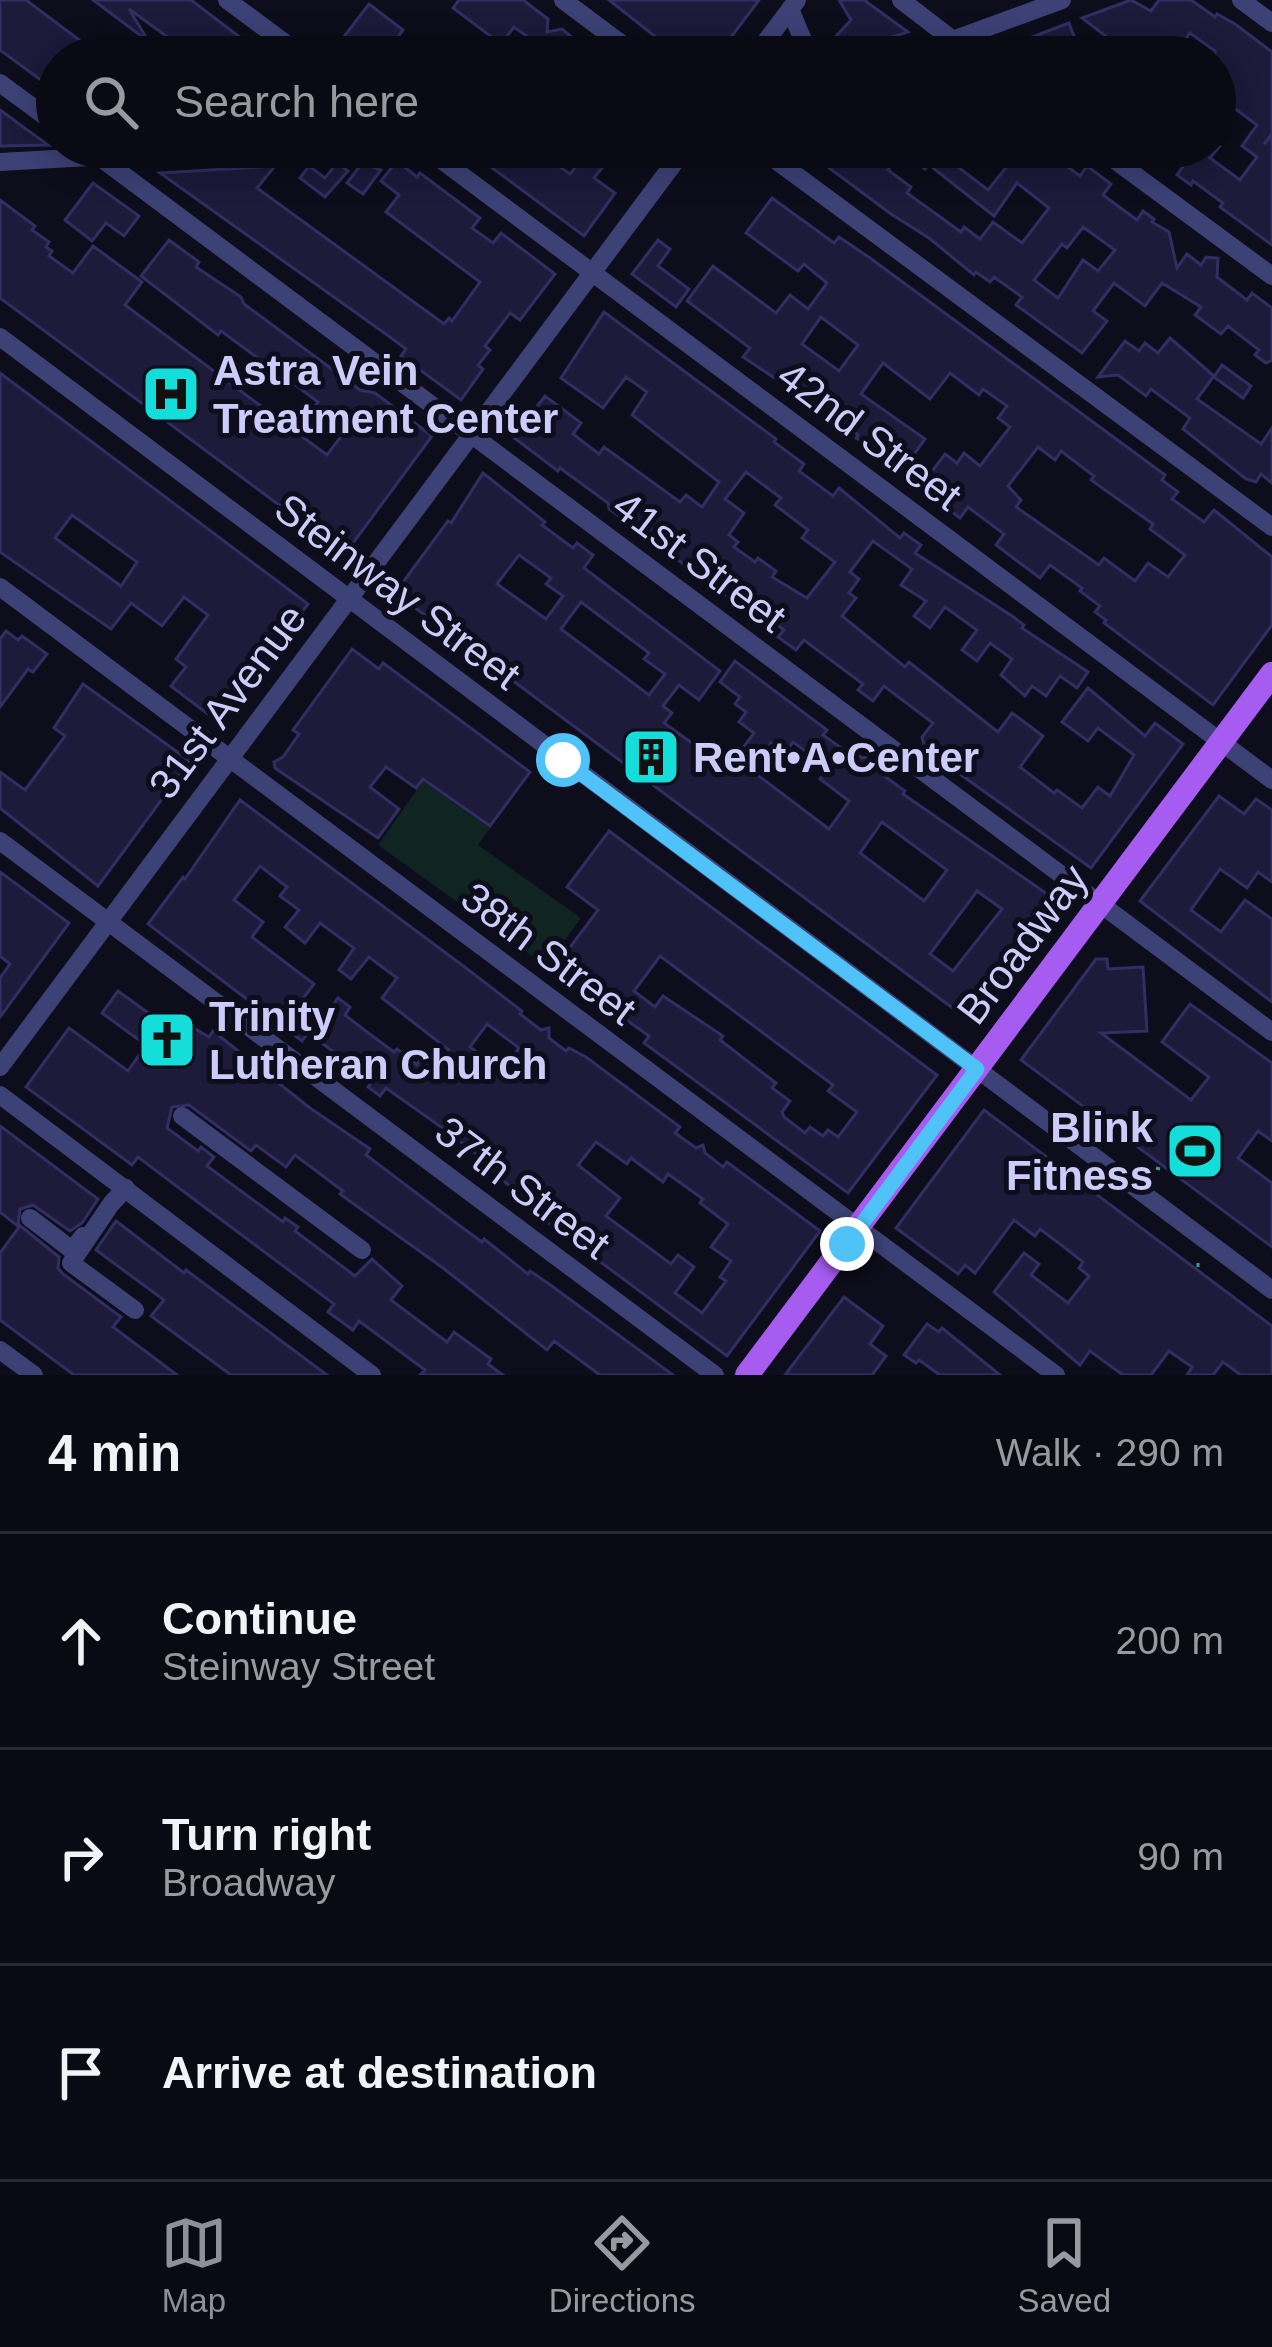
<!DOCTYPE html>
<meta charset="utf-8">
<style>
:root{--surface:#0a0a14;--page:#13131d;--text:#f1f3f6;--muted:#999aa0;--line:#2a2b34;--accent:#8c9099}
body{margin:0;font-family:Arial,sans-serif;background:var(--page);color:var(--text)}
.stop{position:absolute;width:36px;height:36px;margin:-27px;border:9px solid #4fc3f7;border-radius:50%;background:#fff}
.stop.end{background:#4fc3f7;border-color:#fff;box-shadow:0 3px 12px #0008}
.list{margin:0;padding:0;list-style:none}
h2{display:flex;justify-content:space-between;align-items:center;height:156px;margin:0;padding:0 48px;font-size:51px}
h2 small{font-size:39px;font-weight:400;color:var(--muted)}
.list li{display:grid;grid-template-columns:78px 1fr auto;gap:36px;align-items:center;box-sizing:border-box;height:216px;padding:0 48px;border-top:3px solid var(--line)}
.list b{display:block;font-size:45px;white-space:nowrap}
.list p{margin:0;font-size:39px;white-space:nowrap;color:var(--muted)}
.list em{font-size:39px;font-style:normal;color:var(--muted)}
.icon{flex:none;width:66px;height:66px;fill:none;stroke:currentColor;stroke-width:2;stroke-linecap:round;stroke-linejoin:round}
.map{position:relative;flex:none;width:1272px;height:1375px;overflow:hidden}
.search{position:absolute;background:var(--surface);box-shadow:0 6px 30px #0003;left:36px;right:36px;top:36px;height:132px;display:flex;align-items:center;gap:30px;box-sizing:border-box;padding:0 42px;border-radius:66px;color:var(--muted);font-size:45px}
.sheet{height:804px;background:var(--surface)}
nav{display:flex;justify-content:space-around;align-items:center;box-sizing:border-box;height:168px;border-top:3px solid var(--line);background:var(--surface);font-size:33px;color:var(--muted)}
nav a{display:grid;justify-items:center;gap:6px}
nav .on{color:var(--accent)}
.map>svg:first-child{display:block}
</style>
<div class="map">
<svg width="1272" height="1375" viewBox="0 0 1272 1375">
<rect width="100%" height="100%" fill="#0d0d1b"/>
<path fill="#102421" d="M423,781L490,828L478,845L581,918L546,966L378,845Z"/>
<g fill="#1d1a3a" stroke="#322e64" stroke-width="3" fill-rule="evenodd">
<path d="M0,0H26L102,57H57V92L0,50Z"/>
<path d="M93,0H191L266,57H195L129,9L158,57H121L148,41Z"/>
<path d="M459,0H523L548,19L547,32L562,29L573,38L575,57H556L514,27L501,44L453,8Z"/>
<path d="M609,0H759L716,57H681Z"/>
<path d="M839,0H864L908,32L828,57L824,49L851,20Z"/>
<path d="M1131,0L1151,11L1159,0H1191L1215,17L1217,14L1235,24L1272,52V134L1264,144L1272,136V245L1220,207L1223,203L1193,181L1191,185L1177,175L1184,165L1159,147H1219L1210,158L1240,180L1257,157L1242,146L1257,125L1215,94V51L1190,33L1172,57H1160L1153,51L1148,57H1133L1082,18Z"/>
<path d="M369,4L403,30L397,38L410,48L403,57H350L336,47Z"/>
<path d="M1069,23L1082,57H1020L1006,47Z"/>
<path d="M0,110L48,145L0,146Z"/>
<path d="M592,147H610L612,155L594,178L615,193L584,236L472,153L534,149L570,174Z"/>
<path d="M801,147H875L894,161L888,170L911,187L907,193L961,232L964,227L980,239L993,222L1022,243L1049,208L1017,183L994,216L928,164L925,169L915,161L925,147H932L988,190L1008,165L996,155L1002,147H1041L1080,176L1087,166L1111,184L1103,195L1137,220L1143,211L1154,219L1152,222L1169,232L1177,268L1187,254L1201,265L1206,257L1218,258L1217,277L1247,300L1252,293L1272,308V360L1266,363L1255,355L1259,350L1228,326L1221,334L1195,315L1201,307L1162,283L1145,306L1114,283L1093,311L1107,321L1082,353L1016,305L1022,297L994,277L990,282L976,272L974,275L929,238L891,214ZM1083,227L1115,250L1098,271L1083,260L1058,298L1034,280L1062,244L1067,248Z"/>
<path d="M397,161L417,177L420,173L480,218L472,228L493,243L501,233L555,274L520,320L510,313L485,346L490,350L478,365L483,369L461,400L401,356L406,349L390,337L160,173L275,166L257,188L444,324L449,318L452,321L480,282L386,212L399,195L381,181Z"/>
<path d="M337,163L348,171L325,197L300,178L309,166L325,178Z"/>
<path d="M362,163L381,170L363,194L347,183Z"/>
<path d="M93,183L139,216L124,236L106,223L92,241L65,220Z"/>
<path d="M772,198L834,243L839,237L870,258L1165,475L1162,480L1178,492L1172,499L1204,522L1214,510L1272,557V625L1213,705L1104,623L1106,620L1095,612L1100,606L1080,591L1082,588L1050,565L1040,578L996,545L1004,534L968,507L960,518L920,487L945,454L957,463L964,453L980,466L1010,427L998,418L1007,406L983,389L979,395L950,373L930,399L883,363L861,394L925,439L902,471L856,438L858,435L842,423L845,419L810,394L806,399L743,357L750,348L687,301L713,266L776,313L790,295L808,309L827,283L804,264L798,271L746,233ZM821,317L858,345L839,371L802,344ZM1038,447L1055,460L1061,451L1094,476L1091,480L1153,524L1150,529L1185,555L1168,577L1148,563L1135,581L1104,558L1099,565L1016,507L1021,500L1008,486Z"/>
<path d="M0,200L35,226L32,230L49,242L46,247L52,251L49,256L73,273L93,246L142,282L125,305L327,455L343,434L327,422L331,416L316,405L318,402L286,378L281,385L254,364L258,358L221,331L218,335L141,276L169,240L199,262L196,267L241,297L244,304L321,361L360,390L375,393L432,436L345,554L0,298Z"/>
<path d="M658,240L670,249L658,266L689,289L676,307L632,274Z"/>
<path d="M604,312L776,439L774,442L804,464L799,471L833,496L839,488L900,538L904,533L921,545L915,553L1012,616L1024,625L1022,628L1088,672L1077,688L1060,676L1046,696L1032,686L1025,696L1001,675L1012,659L990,643L977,661L962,650L977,630L945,607L930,628L914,616L926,601L901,585L912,569L873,541L850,572L859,579L849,593L856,598L842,616L905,667L909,662L998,732L1012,713L1043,736L1020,767L1054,793L1057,790L1082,808L1098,787L1110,796L1134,755L1098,728L1088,741L1062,722L1088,688L1145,736L1155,723L1183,744L1091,868L925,749L922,737L933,723L917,711L884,686L873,701L858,690L863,684L804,640L796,650L778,637L784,630L751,606L747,611L609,509L608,503L560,468L558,471L513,437L545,396L581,423L573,434L599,454L604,447L680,502L686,495L702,507L719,482L632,415L647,392L626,377L603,408L561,378ZM746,472L781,498L775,505L808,530L802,538L835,562L807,598L772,577L776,571L758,558L755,562L734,547L738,542L729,535L744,513L725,499Z"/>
<path d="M1170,338L1214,376L1197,399L1261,444L1272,428V483L1261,474L1256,482L1246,479L1183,429L1190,418L1151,389L1146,396L1118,375L1098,377L1125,341L1139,351L1145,343L1158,353Z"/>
<path d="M1222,365L1251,386L1243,398L1214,377Z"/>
<path d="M0,373L308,604L218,722L171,686L186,667L176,659L208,615L184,597L162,626L131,603L111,629L0,552ZM72,515L137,562L121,586L55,538Z"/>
<path d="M483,473L545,522L542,525L573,548L577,543L593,555L584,568L720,671L699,700L679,685L663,706L672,713L664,723L696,746L727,770L754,733L739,722L746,712L735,704L740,697L720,682L735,661L827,730L823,735L844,750L847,748L862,758L869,757L868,764L905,791L903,794L1063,905L974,1024L395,593L448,521L451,523ZM519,555L551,578L546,584L563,596L546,619L497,584ZM581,602L649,653L644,659L665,674L649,695L561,629ZM793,742L828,768L820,779L849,801L829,829L751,770L771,743L785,753ZM882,822L947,870L924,901L860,853ZM977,891L1002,909L953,971L930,954Z"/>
<path d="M6,631L18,640L22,636L47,654L33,672L28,669L0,707V639Z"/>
<path d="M352,649L379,669L383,663L530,772L490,826L423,779L416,788L386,767L370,787L399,809L378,838L275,768L274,762L283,757L299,734L293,730Z"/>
<path d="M83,684L190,761L98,886L0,808V772L25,790L65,736L54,728Z"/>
<path d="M1219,796L1244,814L1256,799L1272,810V882L1258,872L1247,888L1220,869L1191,910L1221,932L1245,900L1272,919V1002L1140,901Z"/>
<path d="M240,800L462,965L522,1011L520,1014L541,1030L549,1028V1038L566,1051L569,1048L586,1057L680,1127L675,1133L696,1148L703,1145L705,1153L723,1167L727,1162L820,1231L727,1356L513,1197L517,1192L482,1163L484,1160L434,1122L386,1088L380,1096L368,1087L373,1081L323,1044L308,1033L302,1041L148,924L183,877L185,879ZM260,866L287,887L280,896L299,910L285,927L305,943L320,923L354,948L339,970L351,979L369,957L397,978L382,998L449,1050L434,1070L420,1060L417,1065L397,1049L394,1052L367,1032L345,1015L350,1007L338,998L324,1018L301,1001L314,984L252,937L263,922L234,900ZM487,1024L519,1048L502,1071L470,1047ZM596,1142L627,1164L631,1158L663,1182L668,1174L703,1199L700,1203L728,1224L711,1247L731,1261L720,1277L726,1281L702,1313L675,1293L694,1267L678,1255L671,1264L606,1216L620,1198L578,1165Z"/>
<path d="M609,831L937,1075L848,1193L644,1043L649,1036L618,1014L613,1020L598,1009L601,1005L553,970L598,910L567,887ZM660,956L833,1085L828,1091L857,1112L838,1137L828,1130L823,1136L810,1127L805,1133L784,1117L782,1112L790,1101L772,1088L776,1083L720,1040L723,1036L663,996L655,1007L634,991Z"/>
<path d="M0,872L69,923L0,1017V978L10,964L0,956Z"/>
<path d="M1096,959H1107L1108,969L1143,967L1147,1031L1101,1033L1191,1100L1209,1077L1162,1042L1190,1004L1272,1063V1141L1258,1131L1238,1158L1272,1183V1247L1021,1060Z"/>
<path d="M118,991L162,1023L166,1018L181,1029L185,1023L209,1037L213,1031L310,1108L370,1149L366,1155L456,1223L482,1242L484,1239L528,1274L530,1271L549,1284L673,1375H600L554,1341L547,1350L443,1268L340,1194L343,1191L295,1155L286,1167L256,1145L251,1151L189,1105L172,1107L167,1128L198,1151L201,1147L214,1157L207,1166L283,1222L285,1218L298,1227L295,1231L355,1276L372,1259L402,1286L391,1300L447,1342L454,1332L491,1359L488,1364L503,1375H420L425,1370L359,1321L353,1330L328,1312L334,1304L199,1203L138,1157L132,1165L26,1087L69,1028L128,1071L146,1045L102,1013Z"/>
<path d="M984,1110L1272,1326V1375H1241L1223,1362L1213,1375H1187L1192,1367L1169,1351L1151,1375H1123L1090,1351L1080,1365L994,1292L1024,1253L1039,1264L1031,1275L1068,1303L1089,1276L1079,1268L1083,1262L1064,1247L1040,1229L1035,1236L1014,1220L975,1273L965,1265L958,1274L896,1228Z"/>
<path d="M0,1126L98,1199L82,1223L70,1231L33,1205L20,1209L18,1224L59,1257L58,1268L63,1274L121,1317L113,1327L177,1375H74L0,1320V1253L19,1227L0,1212Z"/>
<path d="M116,1221L184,1273L186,1270L327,1375H231L151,1316L164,1300L96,1250Z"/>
<path d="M844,1297L883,1326L870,1344L886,1356L872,1375H785Z"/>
<path d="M927,1324L939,1332L942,1328L1000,1375H940L919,1360L916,1363L904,1355Z"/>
</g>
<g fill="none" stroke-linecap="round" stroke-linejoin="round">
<g stroke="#37a38f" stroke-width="3" stroke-dasharray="6 9" stroke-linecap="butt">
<path d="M1156,1168L1160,1169"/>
<path d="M1198,1267V1263"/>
</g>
<g stroke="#3c4176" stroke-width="18">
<path d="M227,0L304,57"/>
<path d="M563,0L639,57"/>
<path d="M901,0L975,57"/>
<path d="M1241,0L1272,23"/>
<path d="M790,9L810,57"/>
<path d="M754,57L797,0"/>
<path d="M906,57L1062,0"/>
<path d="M0,83L57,125"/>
<path d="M86,147L1272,1032"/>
<path d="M424,147L1272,780"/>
<path d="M758,147L1272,527"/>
<path d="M1097,147L1272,276"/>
<path d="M0,162L269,147"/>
<path d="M0,337L1272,1290"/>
<path d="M0,587L1056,1375"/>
<path d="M0,841L715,1375"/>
<path d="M0,1067L686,147"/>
<path d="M0,1095L372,1375"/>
<path d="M182,1116L362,1250"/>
<path d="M126,1188L111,1204L71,1263L135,1310"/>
<path d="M30,1218L72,1250L83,1236"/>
<path d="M0,1350L34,1375"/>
</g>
<path stroke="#a75cf1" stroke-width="24" d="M747,1375L1272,674"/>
</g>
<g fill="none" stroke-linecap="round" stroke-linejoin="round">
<path stroke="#4fc3f7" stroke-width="15" d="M563,760L977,1069L847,1244"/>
</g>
<defs>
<symbol id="hospital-square" viewBox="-11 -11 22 22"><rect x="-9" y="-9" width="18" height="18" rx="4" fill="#14ded9" stroke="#0d0d1b"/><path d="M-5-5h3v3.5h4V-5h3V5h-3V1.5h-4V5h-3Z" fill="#111"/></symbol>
<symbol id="building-square" viewBox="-11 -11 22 22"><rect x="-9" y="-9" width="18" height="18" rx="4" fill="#14ded9" stroke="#0d0d1b"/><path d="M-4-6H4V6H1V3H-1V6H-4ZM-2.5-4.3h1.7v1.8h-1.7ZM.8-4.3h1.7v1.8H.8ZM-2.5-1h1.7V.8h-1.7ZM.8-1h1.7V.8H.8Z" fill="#111"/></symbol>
<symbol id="church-square" viewBox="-11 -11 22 22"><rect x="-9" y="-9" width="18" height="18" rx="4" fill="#14ded9" stroke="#0d0d1b"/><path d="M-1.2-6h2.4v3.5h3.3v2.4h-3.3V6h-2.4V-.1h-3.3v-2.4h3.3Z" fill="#111"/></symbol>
<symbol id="stadium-square" viewBox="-11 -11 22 22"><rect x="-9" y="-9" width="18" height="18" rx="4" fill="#14ded9" stroke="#0d0d1b"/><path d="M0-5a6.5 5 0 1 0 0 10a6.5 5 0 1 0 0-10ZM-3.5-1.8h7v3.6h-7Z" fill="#111"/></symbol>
</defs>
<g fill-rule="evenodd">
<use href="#hospital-square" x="138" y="361" width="66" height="66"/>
<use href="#building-square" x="618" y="724" width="66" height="66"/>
<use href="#church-square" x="134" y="1007" width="66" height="66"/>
<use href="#stadium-square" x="1162" y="1118" width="66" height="66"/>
</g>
<g text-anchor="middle" stroke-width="10" stroke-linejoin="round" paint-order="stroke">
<g font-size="42" font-weight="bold" fill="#cbccfa" stroke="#0d0d1b" text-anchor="start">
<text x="213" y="385">Astra Vein<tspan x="213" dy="48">Treatment Center</tspan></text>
<text x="693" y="772">Rent•A•Center</text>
<text x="209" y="1031">Trinity<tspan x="209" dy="48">Lutheran Church</tspan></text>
<text x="1153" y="1142" text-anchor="end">Blink<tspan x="1153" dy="48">Fitness</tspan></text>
</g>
<g font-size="42" fill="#cbccfa" stroke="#0d0d1b">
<text transform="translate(870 435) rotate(37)" y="15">42nd Street</text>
<text transform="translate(700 561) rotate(37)" y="15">41st Street</text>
<text transform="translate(398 591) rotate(37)" y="15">Steinway Street</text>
<text transform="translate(227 701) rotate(-53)" y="15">31st Avenue</text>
<text transform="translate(1022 944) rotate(-53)" y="15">Broadway</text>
<text transform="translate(549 953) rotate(37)" y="15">38th Street</text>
<text transform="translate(523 1187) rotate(37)" y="15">37th Street</text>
</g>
</g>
</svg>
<div class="stop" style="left:563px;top:760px"></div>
<div class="stop end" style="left:847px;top:1244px"></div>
<div class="search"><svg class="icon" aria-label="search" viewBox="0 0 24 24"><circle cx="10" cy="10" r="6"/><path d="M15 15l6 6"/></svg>Search here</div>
</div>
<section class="sheet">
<h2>4 min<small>Walk · 290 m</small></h2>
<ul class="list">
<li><svg class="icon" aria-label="ahead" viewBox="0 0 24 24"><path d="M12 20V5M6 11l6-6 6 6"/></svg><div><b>Continue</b><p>Steinway Street</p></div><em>200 m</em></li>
<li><svg class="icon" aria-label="right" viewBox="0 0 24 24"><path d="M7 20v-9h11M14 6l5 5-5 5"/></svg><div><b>Turn right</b><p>Broadway</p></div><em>90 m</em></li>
<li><svg class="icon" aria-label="arrive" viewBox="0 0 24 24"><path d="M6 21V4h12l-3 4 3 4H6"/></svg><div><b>Arrive at destination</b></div></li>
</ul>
</section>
<nav>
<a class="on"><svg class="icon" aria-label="map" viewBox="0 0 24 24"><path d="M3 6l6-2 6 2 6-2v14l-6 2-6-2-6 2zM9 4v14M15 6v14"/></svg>Map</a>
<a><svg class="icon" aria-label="directions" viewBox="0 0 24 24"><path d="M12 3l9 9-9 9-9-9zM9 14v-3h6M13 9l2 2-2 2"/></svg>Directions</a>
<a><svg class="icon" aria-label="saved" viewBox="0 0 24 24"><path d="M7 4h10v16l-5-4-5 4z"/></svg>Saved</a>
</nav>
